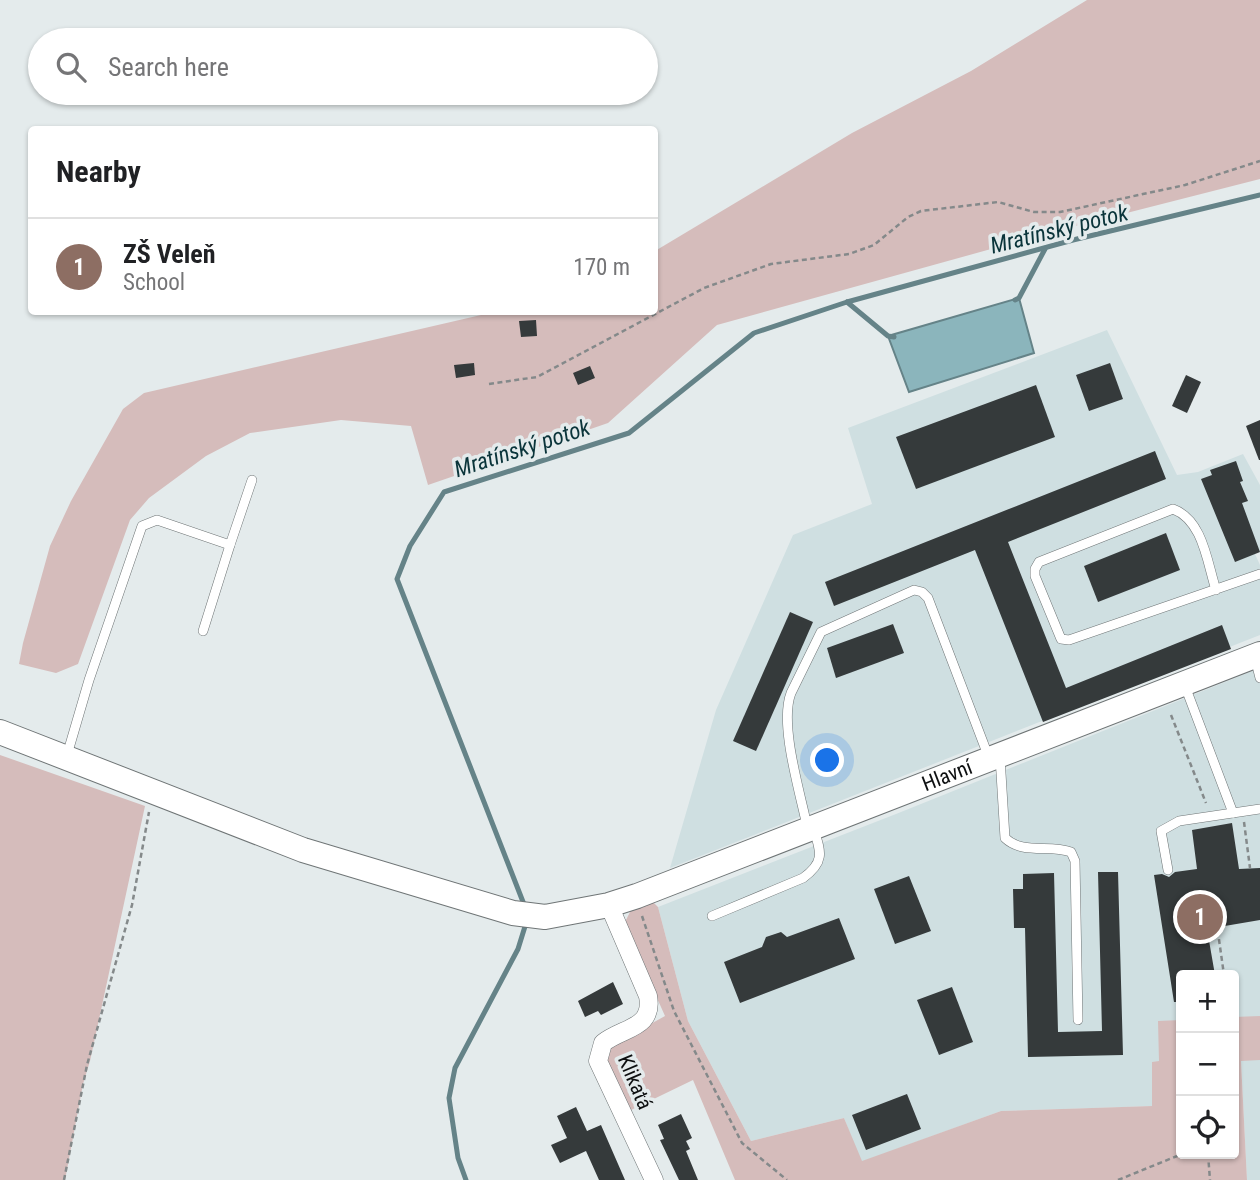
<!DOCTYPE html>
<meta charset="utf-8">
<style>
:root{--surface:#fff;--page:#f2f2f2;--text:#202124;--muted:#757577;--line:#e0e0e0;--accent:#0b8043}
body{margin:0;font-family:"Roboto Condensed",sans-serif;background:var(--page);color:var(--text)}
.controls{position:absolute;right:21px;bottom:21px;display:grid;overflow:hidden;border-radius:7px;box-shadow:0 2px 5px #0004}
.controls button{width:63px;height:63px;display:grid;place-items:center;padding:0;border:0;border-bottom:2px solid var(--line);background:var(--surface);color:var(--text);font:35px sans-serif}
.you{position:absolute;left:828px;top:761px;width:24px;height:24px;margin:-18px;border:5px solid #fff;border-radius:50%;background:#1a73e8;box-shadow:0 0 0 10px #1a73e833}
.badge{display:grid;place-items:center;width:46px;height:46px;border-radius:50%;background:var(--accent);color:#fff;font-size:23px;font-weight:700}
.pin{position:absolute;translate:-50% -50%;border:4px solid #fff;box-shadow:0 2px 7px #0006}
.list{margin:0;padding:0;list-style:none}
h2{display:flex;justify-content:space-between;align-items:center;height:91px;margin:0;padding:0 28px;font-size:30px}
h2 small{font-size:23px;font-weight:400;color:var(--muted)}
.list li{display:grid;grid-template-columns:46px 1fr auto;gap:21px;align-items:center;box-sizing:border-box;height:98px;padding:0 28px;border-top:2px solid var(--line)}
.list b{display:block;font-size:26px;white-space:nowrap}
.list p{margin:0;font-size:23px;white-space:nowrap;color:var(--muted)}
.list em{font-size:23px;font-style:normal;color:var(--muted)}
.icon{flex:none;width:38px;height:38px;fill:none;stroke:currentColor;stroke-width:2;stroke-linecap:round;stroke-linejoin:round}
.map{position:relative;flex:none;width:1260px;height:1180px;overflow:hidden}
.search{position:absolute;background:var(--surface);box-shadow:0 2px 5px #0004;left:28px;top:28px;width:630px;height:77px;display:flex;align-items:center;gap:18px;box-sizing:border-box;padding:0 24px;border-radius:38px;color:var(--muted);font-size:26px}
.panel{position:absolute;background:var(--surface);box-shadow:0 2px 5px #0004;left:28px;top:126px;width:630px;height:189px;border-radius:7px}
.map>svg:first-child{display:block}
</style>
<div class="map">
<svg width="1260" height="1180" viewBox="0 0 1260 1180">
<rect width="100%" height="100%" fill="#e4ebec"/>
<g fill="#cfdfe1">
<path d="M1107,330L1177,475L1198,472L1243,454L1260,485V551L1255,554L1260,565V635L670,868L716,710L793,535L872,504L848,428Z"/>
<path d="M1260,668V1180H1247L1241,1061H1234V975H1181V1061L1152,1062L1153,1106L1001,1111L861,1162L844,1118L751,1141L688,1021L658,907L896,814Z"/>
</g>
<g fill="#d5bcbb">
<path d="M1087,0H1260V179L1056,231L717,325L608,423L428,485L411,426L341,420L250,433L206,456L149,498L130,520L78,664L56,673L19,664L23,643L50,546L71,501L123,409L144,393L494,312H654L655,251L852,133L971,71Z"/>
<path d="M0,755L145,806L90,1061L83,1084L65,1180H0Z"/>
<path d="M653,902L658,907L688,1021L751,1141L844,1118L862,1161L1001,1111L1152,1106V1062L1159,1061L1158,1021L1181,1020V1154H1234V1017L1260,1016V1060L1241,1061L1247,1180H735L693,1080L631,1110L605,1057L611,1046L665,1016L624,924L634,904Z"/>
</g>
<path fill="#8bb5bc" stroke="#658388" stroke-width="2" d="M1019,298L1034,353L909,392L888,336Z"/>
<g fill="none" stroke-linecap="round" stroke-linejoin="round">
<g stroke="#658388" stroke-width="5">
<path d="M1015,300L1019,298L1045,249"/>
<path d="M847,302L888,336L894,337"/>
<path d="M525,907L397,579L410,546L444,492L629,433L754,333L847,302L1073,240L1260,195"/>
<path d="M466,1180L458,1158L449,1098L455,1068L518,949L527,920"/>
</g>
</g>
<g fill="#353a3b">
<path d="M536,320L537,336L521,337L519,321Z"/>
<path d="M474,363L475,375L456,378L454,365Z"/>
<path d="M1110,363L1123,399L1089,411L1076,375Z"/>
<path d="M590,366L595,378L578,385L573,373Z"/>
<path d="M1186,375L1201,382L1187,413L1172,406Z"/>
<path d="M1036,385L1055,437L916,489L896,437Z"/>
<path d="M1260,420V460H1259L1246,426Z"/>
<path d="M1155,451L1166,479L1008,542L1066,688L1222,625L1231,649L1043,722L975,550L834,606L825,582Z"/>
<path d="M1236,461L1243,481L1240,482L1248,501L1242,503L1260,552L1235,562L1201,479L1212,475L1210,470Z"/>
<path d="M1166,533L1180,570L1098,602L1084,566Z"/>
<path d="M790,612L813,622L756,751L733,741Z"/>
<path d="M893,624L904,653L836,678L827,648Z"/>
<path d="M1232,823L1239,869L1260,868V920L1207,929L1215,975H1181V1002H1174L1154,875L1162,874L1169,877L1175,872L1197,869L1192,830Z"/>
<path d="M1098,872H1118L1123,1055L1028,1057L1025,928H1014L1013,889H1023V874L1054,873L1058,1032L1102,1031Z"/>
<path d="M909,876L931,931L895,944L874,889Z"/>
<path d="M839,918L855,959L740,1003L724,962L762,947L766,937L781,932L787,937Z"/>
<path d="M613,982L623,1004L601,1015L598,1011L585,1017L578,1001Z"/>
<path d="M952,987L973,1042L939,1055L917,1000Z"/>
<path d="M907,1094L921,1129L866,1150L852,1115Z"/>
<path d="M576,1107L587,1131L601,1125L625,1180H599L586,1151L560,1163L551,1145L567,1138L557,1116Z"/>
<path d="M681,1114L692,1138L686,1141L690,1149L686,1151L698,1180H679L660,1140L664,1139L658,1125Z"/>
</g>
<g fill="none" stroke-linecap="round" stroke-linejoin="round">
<defs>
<g id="lane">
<path d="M1216,590C1207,562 1203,520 1173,509L1039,562L1035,569V576L1061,639L1069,640L1260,574"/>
<path d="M203,631L230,545"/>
<path d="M1255,658L1260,678"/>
<path d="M1185,686L1233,813"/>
<path d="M67,755L89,680L142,526L157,520L230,545L252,480"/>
<path d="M1000,757L1005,838C1023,855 1049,844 1071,852L1075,861L1078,1020"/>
<path d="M807,826C800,792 779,724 791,693L821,632L914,590L922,592L928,598L989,758"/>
<path d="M1168,870L1161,831L1179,821L1260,809"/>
<path d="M712,916L803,878C825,862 821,852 814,830"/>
</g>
<path id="street" d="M609,905L648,996C654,1029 623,1027 603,1043L598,1061L654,1180"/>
<g id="secondary">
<path id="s1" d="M0,732L303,850L513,913L545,917L609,905L637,896L1260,654"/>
</g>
</defs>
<use href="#lane" stroke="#6f7576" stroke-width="10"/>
<use href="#street" stroke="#6f7576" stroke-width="19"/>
<use href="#secondary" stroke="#6f7576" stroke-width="26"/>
<g stroke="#84898a" stroke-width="2.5" stroke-dasharray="5 3.5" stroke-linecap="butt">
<path d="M489,384L537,377L704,288L771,264L849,254L874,245L908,217L921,211L998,202L1034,212H1060L1185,185L1260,161"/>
<path d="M1171,715L1206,803"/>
<path d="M1244,822L1250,868"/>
<path d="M1213,897L1224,975"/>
<path d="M642,916L674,1011L742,1143L787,1180"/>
<path d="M1208,1154L1210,1180"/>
<path d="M64,1180L87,1065L132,905L149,812"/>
<path d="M1118,1180L1182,1154"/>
</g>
<use href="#lane" stroke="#fff" stroke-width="9"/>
<use href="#street" stroke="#fff" stroke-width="18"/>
<use href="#secondary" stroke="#fff" stroke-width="24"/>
</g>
<g text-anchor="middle" stroke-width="7" stroke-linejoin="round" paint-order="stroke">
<g font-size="21" fill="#0d0f10" stroke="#e4ebec">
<text dy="7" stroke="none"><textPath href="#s1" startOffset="1004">Hlavní</textPath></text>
<text transform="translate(635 1082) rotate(67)" y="7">Klikatá</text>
</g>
<g font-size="23" font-style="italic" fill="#0a343a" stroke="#e4ebec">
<text transform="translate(1059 229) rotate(-14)" y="8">Mratínský potok</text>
<text transform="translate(522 448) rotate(-18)" y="8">Mratínský potok</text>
</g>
</g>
</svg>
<div class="controls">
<button>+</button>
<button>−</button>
<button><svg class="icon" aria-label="locate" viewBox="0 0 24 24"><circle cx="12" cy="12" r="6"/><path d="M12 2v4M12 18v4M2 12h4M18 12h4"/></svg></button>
</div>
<div class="you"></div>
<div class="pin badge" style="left:1200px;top:917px;background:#8d6e63">1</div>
<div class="search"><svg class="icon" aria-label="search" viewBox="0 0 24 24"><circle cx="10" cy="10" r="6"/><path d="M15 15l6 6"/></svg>Search here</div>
<section class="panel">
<h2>Nearby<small></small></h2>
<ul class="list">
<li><span class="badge" style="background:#8d6e63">1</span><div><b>ZŠ Veleň</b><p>School</p></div><em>170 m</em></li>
</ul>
</section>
</div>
